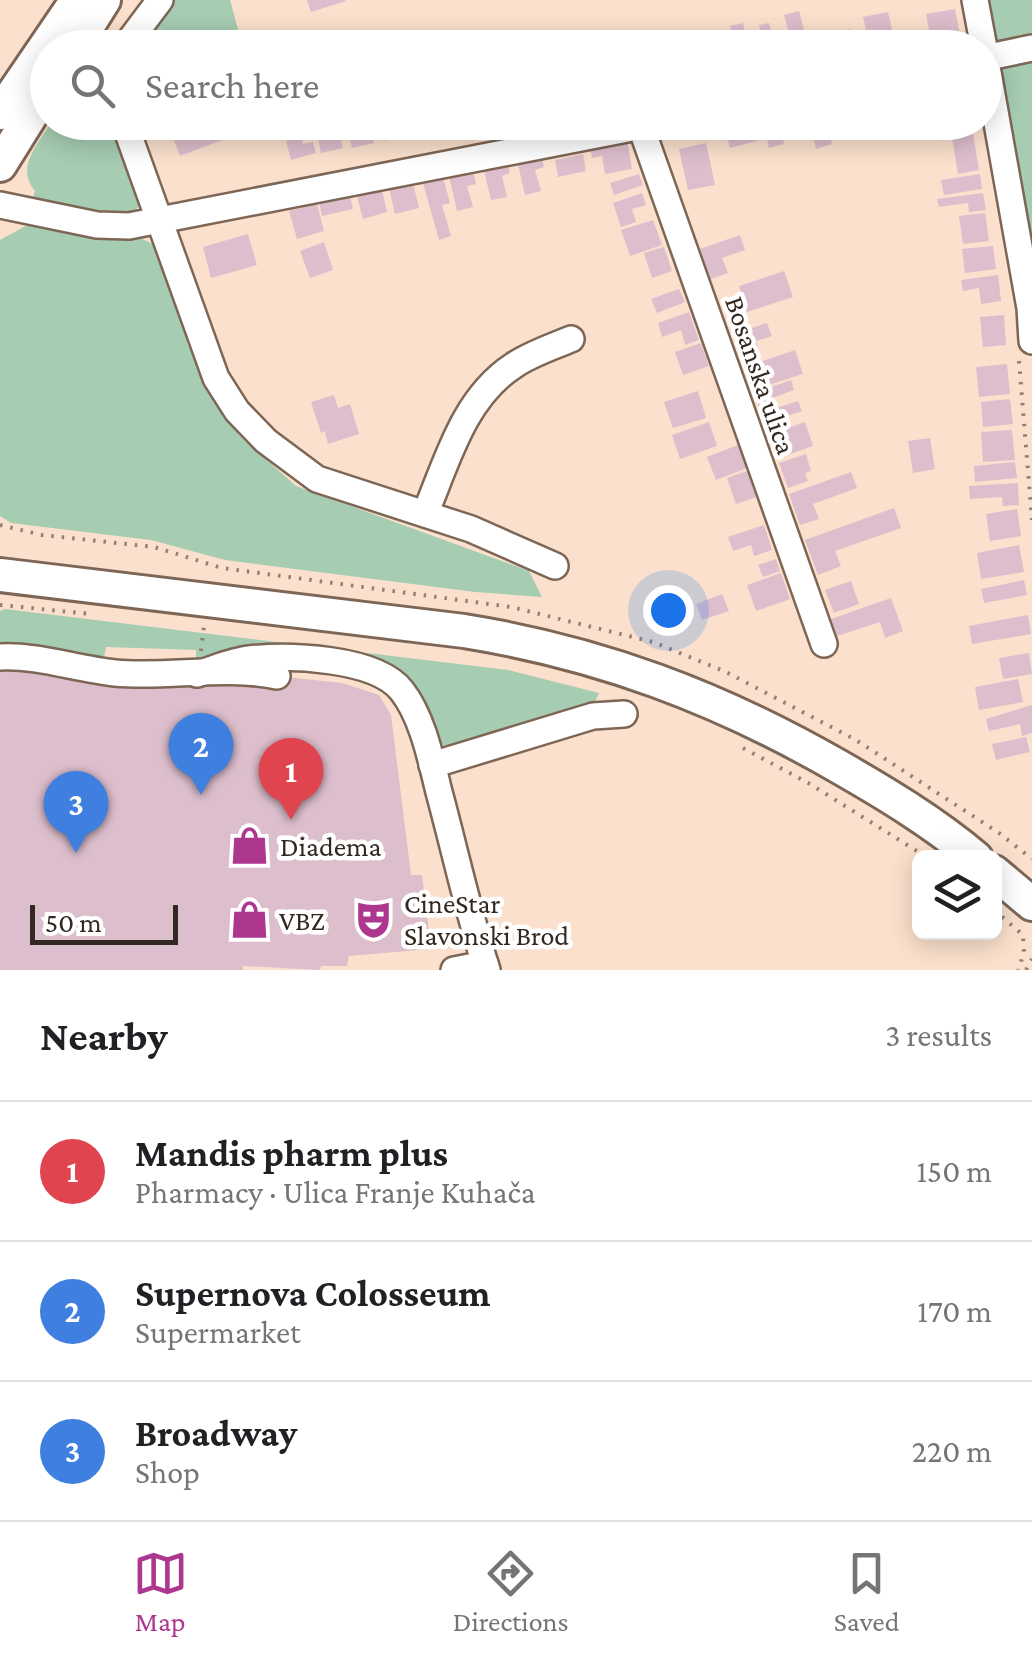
<!DOCTYPE html>
<meta charset="utf-8">
<style>
:root{--surface:#fff;--page:#f2f2f2;--text:#202124;--muted:#757577;--line:#e0e0e0;--accent:#ad378f}
body{margin:0;font-family:"Crimson Pro",serif;background:var(--page);color:var(--text)}
.controls{position:absolute;right:30px;bottom:30px;display:grid;overflow:hidden;border-radius:15px;box-shadow:0 5px 25px #0003}
.controls button{width:90px;height:90px;display:grid;place-items:center;padding:0;border:0;border-bottom:2px solid var(--line);background:var(--surface);color:var(--text);font:50px sans-serif}
.scale{position:absolute;left:30px;bottom:25px;width:148px;box-sizing:border-box;padding-left:10px;border:5px solid #322821;border-top:0;font-size:28px;line-height:35px;white-space:nowrap;color:#322821;-webkit-text-stroke:8px #fff;paint-order:stroke}
.you{position:absolute;left:668px;top:610px;width:35px;height:35px;margin:-25px;border:8px solid #fff;border-radius:50%;background:#1a73e8;box-shadow:0 0 0 15px #1a73e833}
.badge{display:grid;place-items:center;width:65px;height:65px;border-radius:50%;background:var(--accent);color:#fff;font-size:32px;font-weight:700}
.pin{position:absolute;translate:-50% -82px;filter:drop-shadow(0 2px 5px #0008)}
.pin::after{content:'';position:absolute;top:52px;width:35px;height:30px;background:inherit;clip-path:polygon(0 0,100% 0,50% 100%)}
.list{margin:0;padding:0;list-style:none}
h2{display:flex;justify-content:space-between;align-items:center;height:130px;margin:0;padding:0 40px;font-size:42px}
h2 small{font-size:32px;font-weight:400;color:var(--muted)}
.list li{display:grid;grid-template-columns:65px 1fr auto;gap:30px;align-items:center;box-sizing:border-box;height:140px;padding:0 40px;border-top:2px solid var(--line)}
.list b{display:block;font-size:38px;white-space:nowrap}
.list p{margin:0;font-size:32px;white-space:nowrap;color:var(--muted)}
.list em{font-size:32px;font-style:normal;color:var(--muted)}
.icon{flex:none;width:55px;height:55px;fill:none;stroke:currentColor;stroke-width:2;stroke-linecap:round;stroke-linejoin:round}
.map{position:relative;flex:none;width:1032px;height:970px;overflow:hidden}
.search{position:absolute;background:var(--surface);box-shadow:0 5px 25px #0003;left:30px;right:30px;top:30px;height:110px;display:flex;align-items:center;gap:25px;box-sizing:border-box;padding:0 35px;border-radius:55px;color:var(--muted);font-size:38px}
.sheet{height:550px;background:var(--surface)}
nav{display:flex;justify-content:space-around;align-items:center;box-sizing:border-box;height:140px;border-top:2px solid var(--line);background:var(--surface);font-size:28px;color:var(--muted)}
nav a{display:grid;justify-items:center;gap:5px}
nav .on{color:var(--accent)}
.map>svg:first-child{display:block}
</style>
<div class="map">
<svg width="1032" height="970" viewBox="0 0 1032 970">
<rect width="100%" height="100%" fill="#fbe1cd"/>
<g fill="#a6ccb2">
<path d="M172,0H230L242,44L233,48H137Z"/>
<path d="M985,0H1032V270Z"/>
<path d="M51,123H115L143,203L128,216L32,202L35,191C15,167 38,144 51,123Z"/>
<path d="M29,224L103,236L132,234L163,249L188,346L239,435L296,486L529,571L542,597L475,592L225,560L151,540L11,523L0,516V240Z"/>
<path d="M5,609L508,670L599,693L594,704L450,749L441,744L421,695L407,680L196,661V650L106,647L104,657L26,644L0,646V611Z"/>
</g>
<g fill="#ddbecc">
<path d="M307,0H345L346,1L311,12Z"/>
<path d="M955,9L960,35L931,41L926,14Z"/>
<path d="M799,11L809,48H793L784,15Z"/>
<path d="M888,12L895,43L870,48L863,17Z"/>
<path d="M743,23L747,43L755,41L756,48H735L730,26Z"/>
<path d="M769,23L771,32L778,30L780,43L788,41L789,48H764L759,25Z"/>
<path d="M851,29L855,48H827L824,35Z"/>
<path d="M682,33L685,48H671L669,36Z"/>
<path d="M167,122H215L222,140L180,156Z"/>
<path d="M249,122H265L268,133L254,138Z"/>
<path d="M380,122H391L392,128L406,126L408,137L383,141Z"/>
<path d="M409,122H441L442,128L412,135Z"/>
<path d="M744,122H752L757,141L730,148L724,127Z"/>
<path d="M763,122H792L793,126L780,129L784,144L769,148Z"/>
<path d="M809,122H826L832,144L816,149Z"/>
<path d="M941,122H963L966,135L973,134L979,170L958,174L952,137L945,139Z"/>
<path d="M370,124L374,143L352,148L348,129Z"/>
<path d="M339,130L343,148L321,153L317,134Z"/>
<path d="M626,134L632,169L605,174L602,156L592,158L589,140Z"/>
<path d="M302,137L303,144L313,142L316,153L291,160L286,141Z"/>
<path d="M706,143L715,185L688,190L679,149Z"/>
<path d="M541,154L544,167L535,170L541,191L525,195L517,160Z"/>
<path d="M583,154L586,171L558,177L555,160Z"/>
<path d="M507,160L510,173L502,176L507,197L491,200L483,166Z"/>
<path d="M473,171L476,184L467,186L473,207L457,211L449,176Z"/>
<path d="M639,174L643,185L614,195L610,183Z"/>
<path d="M980,174L982,189L944,195L941,180Z"/>
<path d="M443,177L450,203L442,205L451,236L439,240L423,183Z"/>
<path d="M413,183L419,208L395,214L389,188Z"/>
<path d="M382,190L387,212L363,219L357,197Z"/>
<path d="M642,193L646,205L632,209L636,222L621,227L613,203Z"/>
<path d="M983,193L986,210L969,212L968,203L939,207L937,199Z"/>
<path d="M350,196L353,209L322,216L319,203Z"/>
<path d="M317,204L324,231L297,239L289,211Z"/>
<path d="M985,213L989,241L963,244L959,216Z"/>
<path d="M653,220L662,245L630,256L621,230Z"/>
<path d="M248,234L257,265L211,278L203,247Z"/>
<path d="M740,235L745,250L722,258L728,273L711,279L700,249Z"/>
<path d="M324,242L333,270L310,278L300,251Z"/>
<path d="M993,246L996,269L965,273L962,249Z"/>
<path d="M664,247L672,271L652,278L644,253Z"/>
<path d="M784,271L793,297L747,312L739,286Z"/>
<path d="M998,275L1001,301L981,304L979,288L963,291L961,280Z"/>
<path d="M679,289L685,302L657,313L651,299Z"/>
<path d="M689,312L699,340L685,345L681,330L662,337L658,323Z"/>
<path d="M1004,315L1006,345L983,347L980,317Z"/>
<path d="M767,323L772,336L756,341L760,353L741,359L733,334Z"/>
<path d="M701,343L709,366L683,375L675,352Z"/>
<path d="M795,350L803,374L765,386L757,363Z"/>
<path d="M1007,364L1010,394L979,397L976,367Z"/>
<path d="M791,380L794,390L769,399L771,406L760,410L754,393Z"/>
<path d="M698,391L706,418L673,428L664,402Z"/>
<path d="M334,395L338,408L350,404L359,434L328,444L325,431L321,433L311,402Z"/>
<path d="M1010,399L1013,424L983,427L981,402Z"/>
<path d="M798,401L802,411L776,420L779,428L767,431L761,413Z"/>
<path d="M709,422L717,446L680,459L672,435Z"/>
<path d="M805,422L813,446L776,459L768,435Z"/>
<path d="M1012,430L1015,460L983,462L981,432Z"/>
<path d="M930,438L935,469L913,473L908,441Z"/>
<path d="M738,445L747,468L716,480L707,457Z"/>
<path d="M806,454L811,471L805,473L808,481L788,488L779,463Z"/>
<path d="M1015,462L1017,478L975,482L974,466Z"/>
<path d="M747,471L756,497L736,504L727,478Z"/>
<path d="M851,472L857,488L813,504L819,519L800,525L789,494Z"/>
<path d="M1018,483L1019,505L1003,506L1002,497L970,499L969,486Z"/>
<path d="M894,508L901,528L835,551L841,566L818,575L805,540Z"/>
<path d="M1017,509L1021,536L990,541L986,514Z"/>
<path d="M764,525L772,550L754,556L751,545L733,551L728,537Z"/>
<path d="M1019,545L1024,572L981,579L977,553Z"/>
<path d="M776,559L780,571L763,577L758,565Z"/>
<path d="M781,573L790,599L756,611L747,585Z"/>
<path d="M1024,580L1027,595L984,603L981,589Z"/>
<path d="M851,581L859,604L834,613L825,590Z"/>
<path d="M722,594L729,611L702,620L696,604Z"/>
<path d="M891,598L903,631L885,638L880,622L837,636L831,619Z"/>
<path d="M1028,615L1031,634L972,644L969,626Z"/>
<path d="M1029,653L1032,674L1003,679L999,658Z"/>
<path d="M0,667L277,676L342,683L379,695L391,715L411,875H422L431,949L349,956L347,966H321L320,970L243,966V970H0Z"/>
<path d="M1018,679L1023,702L979,710L975,687Z"/>
<path d="M1032,705V733L1022,736L1020,724L989,731L986,719Z"/>
<path d="M1026,737L1030,752L996,760L992,744Z"/>
</g>
<g fill="none" stroke-linecap="round" stroke-linejoin="round">
<defs>
<g id="minor">
<path d="M975,0L984,48"/>
<path d="M124,48L160,0"/>
<path d="M984,50L1030,308L1032,341"/>
<path d="M984,58L1032,48"/>
<path d="M124,122L216,378L237,411L266,441L317,479L471,529L555,566"/>
<path d="M641,127L824,644"/>
<path d="M0,205L97,225L129,226L663,122"/>
<path d="M425,514C447,462 463,399 513,366C530,354 552,347 571,339"/>
<path d="M0,657C38,655 76,669 115,673C168,678 225,665 277,676"/>
<path d="M197,674C214,669 232,661 249,659C288,655 376,657 402,691C423,718 431,760 439,792C455,851 468,912 487,970"/>
<path d="M432,765L593,716L624,714"/>
<path d="M454,970L485,964"/>
</g>
<g id="major">
<path d="M74,48L104,0"/>
<path d="M0,113L77,0"/>
<path d="M0,165L48,88"/>
<path d="M0,575L464,631C600,653 717,697 836,765C885,793 933,822 976,858"/>
<path d="M994,872L1032,904"/>
</g>
</defs>
<use href="#minor" stroke="#7d6655" stroke-width="30"/>
<use href="#major" stroke="#7d6655" stroke-width="38"/>
<g stroke="#928073" stroke-width="4" stroke-dasharray="2.5 8" stroke-linecap="butt">
<path d="M1019,361L1032,520"/>
<path d="M0,525L42,535L154,547L222,568L511,607L653,642L726,672L856,740L999,833L1032,859"/>
<path d="M0,605L91,614"/>
<path d="M201,651L204,626"/>
<path d="M743,748L810,784L928,858"/>
<path d="M994,910L1023,935L1024,953L1018,970"/>
<path d="M1026,970L1032,959"/>
</g>
<use href="#minor" stroke="#fff" stroke-width="25"/>
<use href="#major" stroke="#fff" stroke-width="32"/>
</g>
<defs>
<symbol id="shop-bare" viewBox="-9 -9 18 18"><path d="M-5-2.5h2.3a2.7 3.5 0 0 1 5.4 0H5L5.5 6h-11ZM-1.5-2.5h3a1.5 2.3 0 0 0-3 0Z" fill="#ad378f" stroke="#fff" stroke-width="2.5" paint-order="stroke"/></symbol>
<symbol id="theatre-bare" viewBox="-9 -9 18 18"><path d="M-5-5.5Q0-4 5-5.5V0Q5 5 0 6Q-5 5-5 0ZM-3.3-2.5H-1v1.5H-3.3ZM1-2.5H3.3v1.5H1ZM-2.8 1Q0 5.5 2.8 1Z" fill="#ad378f" stroke="#fff" stroke-width="2.5" paint-order="stroke"/></symbol>
</defs>
<g fill-rule="evenodd">
<use href="#shop-bare" x="222" y="818" width="55" height="55"/>
<use href="#theatre-bare" x="346" y="892" width="55" height="55"/>
<use href="#shop-bare" x="222" y="892" width="55" height="55"/>
</g>
<g text-anchor="middle" stroke-width="9" stroke-linejoin="round" paint-order="stroke">
<g font-size="28" fill="#322821" stroke="#fff">
<text transform="translate(761 375) rotate(71)" y="10">Bosanska ulica</text>
</g>
<g font-size="28" fill="#322821" stroke="#fff" text-anchor="start">
<text x="280" y="856">Diadema</text>
<text x="404" y="913">CineStar<tspan x="404" dy="32">Slavonski Brod</tspan></text>
<text x="279" y="930">VBZ</text>
</g>
</g>
</svg>
<div class="controls">
<button><svg class="icon" aria-label="layers" viewBox="0 0 24 24"><path d="M12 4l9 5-9 5-9-5zM3 14l9 5 9-5"/></svg></button>
</div>
<div class="scale">50 m</div>
<div class="you"></div>
<div class="pin badge" style="left:291px;top:820px;background:#e0444e">1</div>
<div class="pin badge" style="left:201px;top:795px;background:#3f7fe0">2</div>
<div class="pin badge" style="left:76px;top:853px;background:#3f7fe0">3</div>
<div class="search"><svg class="icon" aria-label="search" viewBox="0 0 24 24"><circle cx="10" cy="10" r="6"/><path d="M15 15l6 6"/></svg>Search here</div>
</div>
<section class="sheet">
<h2>Nearby<small>3 results</small></h2>
<ul class="list">
<li><span class="badge" style="background:#e0444e">1</span><div><b>Mandis pharm plus</b><p>Pharmacy · Ulica Franje Kuhača</p></div><em>150 m</em></li>
<li><span class="badge" style="background:#3f7fe0">2</span><div><b>Supernova Colosseum</b><p>Supermarket</p></div><em>170 m</em></li>
<li><span class="badge" style="background:#3f7fe0">3</span><div><b>Broadway</b><p>Shop</p></div><em>220 m</em></li>
</ul>
</section>
<nav>
<a class="on"><svg class="icon" aria-label="map" viewBox="0 0 24 24"><path d="M3 6l6-2 6 2 6-2v14l-6 2-6-2-6 2zM9 4v14M15 6v14"/></svg>Map</a>
<a><svg class="icon" aria-label="directions" viewBox="0 0 24 24"><path d="M12 3l9 9-9 9-9-9zM9 14v-3h6M13 9l2 2-2 2"/></svg>Directions</a>
<a><svg class="icon" aria-label="saved" viewBox="0 0 24 24"><path d="M7 4h10v16l-5-4-5 4z"/></svg>Saved</a>
</nav>
